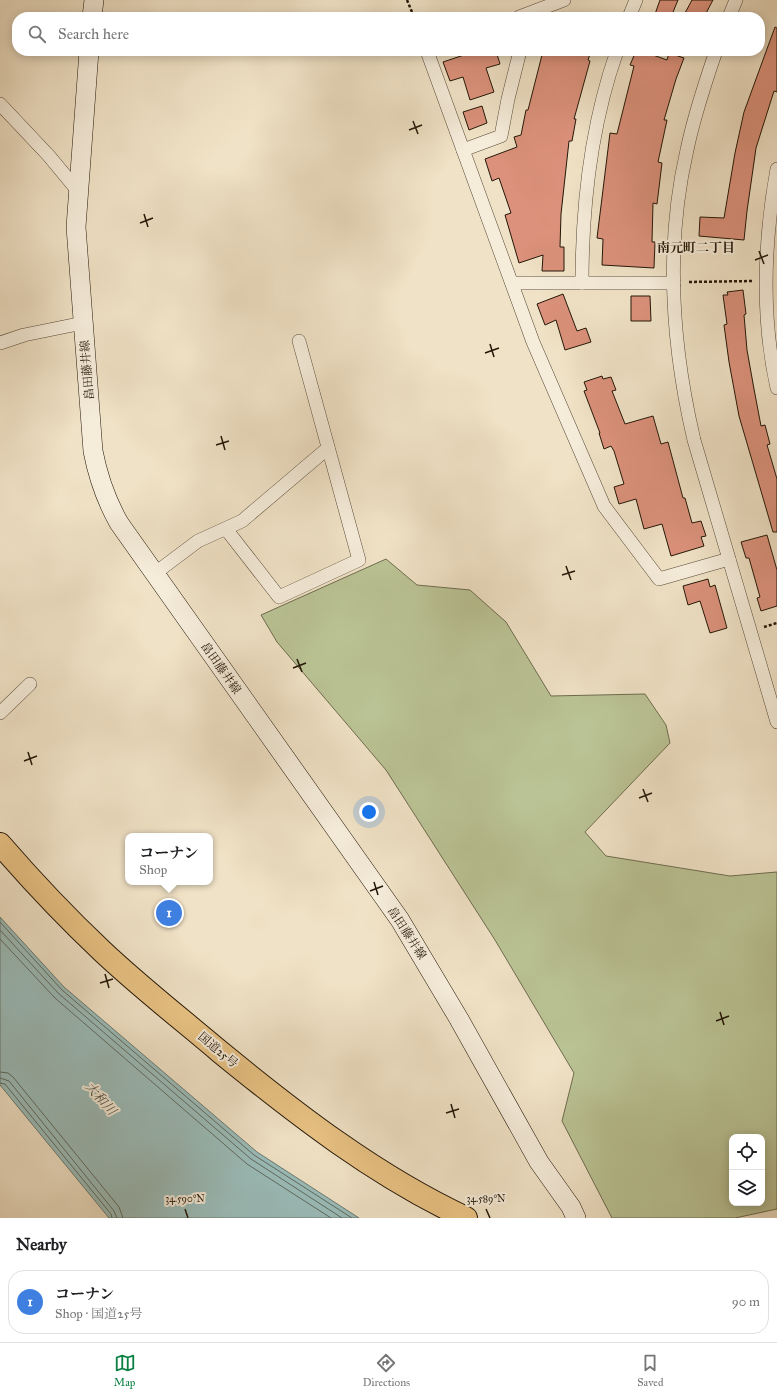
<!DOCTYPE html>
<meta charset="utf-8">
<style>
:root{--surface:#fff;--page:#f2f2f2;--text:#202124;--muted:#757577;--line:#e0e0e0;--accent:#0b8043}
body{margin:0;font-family:"IM FELL Great Primer","Noto Serif JP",serif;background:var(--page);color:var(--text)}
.controls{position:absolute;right:12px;bottom:12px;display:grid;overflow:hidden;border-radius:8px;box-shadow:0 2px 10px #0003}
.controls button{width:36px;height:36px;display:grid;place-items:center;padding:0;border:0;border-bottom:1px solid var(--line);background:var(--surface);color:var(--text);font:20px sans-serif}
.you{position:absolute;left:369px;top:812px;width:14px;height:14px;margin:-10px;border:3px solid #fff;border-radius:50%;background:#1a73e8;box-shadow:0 0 0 6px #1a73e833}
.badge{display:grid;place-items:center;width:26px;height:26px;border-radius:50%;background:var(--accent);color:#fff;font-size:13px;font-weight:700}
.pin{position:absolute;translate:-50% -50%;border:2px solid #fff;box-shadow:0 1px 4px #0006}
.popup{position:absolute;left:125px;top:833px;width:88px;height:52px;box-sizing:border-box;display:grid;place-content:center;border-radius:8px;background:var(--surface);filter:drop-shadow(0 1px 3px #0005);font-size:13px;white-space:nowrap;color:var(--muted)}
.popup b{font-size:15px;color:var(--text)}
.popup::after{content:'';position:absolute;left:50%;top:100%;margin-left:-8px;border:8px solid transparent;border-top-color:var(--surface)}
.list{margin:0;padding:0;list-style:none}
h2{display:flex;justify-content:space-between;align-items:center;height:52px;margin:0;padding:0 16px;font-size:17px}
h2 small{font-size:13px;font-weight:400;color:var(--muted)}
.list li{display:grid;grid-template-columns:26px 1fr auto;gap:12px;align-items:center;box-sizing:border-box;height:64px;margin:0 8px 8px;padding:0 8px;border:1px solid var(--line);border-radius:16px}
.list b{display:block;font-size:15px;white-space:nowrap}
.list p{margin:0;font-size:13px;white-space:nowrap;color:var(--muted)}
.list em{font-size:13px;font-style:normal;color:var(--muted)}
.icon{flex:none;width:22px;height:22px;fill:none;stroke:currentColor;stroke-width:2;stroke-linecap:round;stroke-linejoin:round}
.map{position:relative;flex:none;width:777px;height:1218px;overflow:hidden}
.search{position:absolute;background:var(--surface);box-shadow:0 2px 10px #0003;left:12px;right:12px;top:12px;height:44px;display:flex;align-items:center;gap:10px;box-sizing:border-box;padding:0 14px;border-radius:16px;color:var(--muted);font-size:15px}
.sheet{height:124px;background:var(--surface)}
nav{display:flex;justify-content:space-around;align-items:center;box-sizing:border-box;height:56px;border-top:1px solid var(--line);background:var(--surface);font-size:11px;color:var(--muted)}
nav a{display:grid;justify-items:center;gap:2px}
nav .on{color:var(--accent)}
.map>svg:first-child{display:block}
</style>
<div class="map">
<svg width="777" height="1218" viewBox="0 0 777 1218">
<rect width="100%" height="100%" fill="#f0e2c6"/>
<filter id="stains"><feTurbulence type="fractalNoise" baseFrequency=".005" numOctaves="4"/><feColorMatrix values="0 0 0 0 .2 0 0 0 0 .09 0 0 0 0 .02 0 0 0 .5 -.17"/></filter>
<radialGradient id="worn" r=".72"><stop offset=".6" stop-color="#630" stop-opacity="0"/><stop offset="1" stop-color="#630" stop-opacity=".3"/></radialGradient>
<path fill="#bac395" stroke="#6e6c4e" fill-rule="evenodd" d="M386,559L417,585L470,590L506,622L551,696L645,694L666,725L670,743L585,832L606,856L730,876L777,872V1209L735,1218H612L562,1121L574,1073L495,940L386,770L277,642L261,615ZM732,1137H762V1203H732Z"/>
<path fill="#9bbdba" stroke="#6b7a72" d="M0,917L64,987L257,1152L359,1218H109L0,1085Z"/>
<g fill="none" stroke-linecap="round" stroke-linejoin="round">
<g stroke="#5f6a60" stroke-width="1">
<path d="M0,922L62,990L254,1155L352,1218"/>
<path d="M0,930L58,993L251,1159L342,1218"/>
<path d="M0,939L55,998L247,1164L331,1218"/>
<path d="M0,1072L8,1073L13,1077L119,1207L123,1218"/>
<path d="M0,1078L9,1081L114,1211L117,1218"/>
<path d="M0,1083L5,1084L111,1214L112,1218"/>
</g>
</g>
<g fill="#db917b" stroke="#231607">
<path d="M660,0H678L671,17H654Z"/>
<path d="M692,0H713L704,17H693L685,13Z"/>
<path d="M775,27L777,28V92L774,91L756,148L747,211L744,240L699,236L700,217L724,218L735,153L744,112Z"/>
<path d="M476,51H496L500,64L486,68L494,92L470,100L463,77L450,81L443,62Z"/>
<path d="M543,51H591L588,60L590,61L574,119H576L572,141H569L561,214L560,247H564V271H542L543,255L519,263L505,215L511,213L499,178L492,181L485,159L517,147L514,137L521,135L526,110H528Z"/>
<path d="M636,51H642L667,60L669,53L684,58L676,79L664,120H667L658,162L662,163L657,204L653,203L652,242H655L654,268L602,265L603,239L597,238L610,133L617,134L634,66L630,65Z"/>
<path d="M482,106L487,123L469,130L463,112Z"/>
<path d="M743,290L746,314L744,315L747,350L754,389L761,426L765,425L770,444L767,445L777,479V532H773L739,416L729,362L724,325L727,324L723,295H728L727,292Z"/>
<path d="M563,294L577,331L586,328L591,342L565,350L556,320L545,325L537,304Z"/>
<path d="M631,296H650L651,321H631Z"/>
<path d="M602,376L603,379L611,377L616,390L612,391L625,424L653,416L661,444L668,442L683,498H685L692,523L701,521L706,536L701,537L704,546L671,556L662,524L644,529L636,499L619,504L614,487L624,484L614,451L611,446L604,449L599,433H600L584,391L587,390L584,382Z"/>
<path d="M767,535L777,570V606L761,611L757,598L760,597L749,558H746L741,542Z"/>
<path d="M708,579L710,587L715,585L727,628L710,633L700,601L688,605L683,586Z"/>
</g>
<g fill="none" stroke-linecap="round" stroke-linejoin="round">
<defs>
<g id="street">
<path d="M519,17L564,0"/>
<path d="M629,17L636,0"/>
<path d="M729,17L736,0"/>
<path d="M427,51L533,342L604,506L659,579L729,559"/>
<path d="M716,51C705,83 694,116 687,150C665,245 672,346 694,440L777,722"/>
<path d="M0,104L49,156L78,191"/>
<path d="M463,150L501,136L508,99L520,51"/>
<path d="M777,169C764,241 761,316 777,388"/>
<path d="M513,283H674"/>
<path d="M582,283C582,205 591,125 617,51"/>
<path d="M0,343L24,335L83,323"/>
<path d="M226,529L279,597L359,560L299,341"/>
<path d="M154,574L198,541L242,521L328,448"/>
<path d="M0,713L30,684"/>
</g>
<g id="secondary">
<path d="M92,17L94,0"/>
<path d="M89,51L76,227L93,451C98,477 106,500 119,523L400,920L459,1019L539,1162L571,1207L576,1218"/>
</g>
<path id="highway" d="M0,844C32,881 66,917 102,951C139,986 180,1018 219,1051C296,1114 376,1176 466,1218"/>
</defs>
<use href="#street" stroke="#564937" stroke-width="14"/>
<use href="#secondary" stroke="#231607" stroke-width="20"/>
<use href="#highway" stroke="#231607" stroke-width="24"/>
<g stroke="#231607" stroke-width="2.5" stroke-dasharray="3 2" stroke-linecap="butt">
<path d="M407,0L414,17"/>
<path d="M689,282L752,281"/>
<path d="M764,627L777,623"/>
</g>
<use href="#street" stroke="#f5ecda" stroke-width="13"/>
<use href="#secondary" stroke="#f5ecda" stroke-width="19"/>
<use href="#highway" stroke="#e8c183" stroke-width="22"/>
</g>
<path fill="none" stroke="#231607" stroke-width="1.5" d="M413,121L418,134M409,130L422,125M144,214L148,227M140,223L153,218M759,251L764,264M755,260L768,255M490,344L494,357M485,353L499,348M221,436L225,450M216,445L229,441M566,566L571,580M562,575L575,571M297,659L302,672M293,668L306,663M28,752L32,765M24,761L37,756M643,789L648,802M639,798L652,793M374,882L378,895M370,891L383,886M105,974L109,988M100,983L113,979M720,1012L724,1025M716,1021L729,1016M451,1104L455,1118M446,1113L459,1109M185,1209L188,1218M486,1209L490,1218"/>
<g text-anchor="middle" stroke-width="4" stroke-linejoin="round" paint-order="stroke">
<g font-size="12" fill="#231607" stroke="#f5ecda">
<text transform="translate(87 370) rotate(-95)" y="4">畠田藤井線</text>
<text transform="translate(221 668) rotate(55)" y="4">畠田藤井線</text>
<text transform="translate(407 933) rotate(57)" y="4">畠田藤井線</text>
<text transform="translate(218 1050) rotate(40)" y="4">国道25号</text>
</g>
<g font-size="13" font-weight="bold" fill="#231607" stroke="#f5ecda">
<text x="696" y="252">南元町二丁目</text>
</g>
<g font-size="13" font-style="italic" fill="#4d5046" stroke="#f5ecda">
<text transform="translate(101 1098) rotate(48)" y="5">大和川</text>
</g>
</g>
<g font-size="10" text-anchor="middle" fill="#231607" stroke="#f5ecda" stroke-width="4" stroke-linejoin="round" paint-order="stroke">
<text x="185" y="1202">34.590°N</text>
<text x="486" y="1202">34.589°N</text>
</g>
<rect width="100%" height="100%" filter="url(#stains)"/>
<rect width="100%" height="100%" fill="url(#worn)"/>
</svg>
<div class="controls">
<button><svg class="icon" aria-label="locate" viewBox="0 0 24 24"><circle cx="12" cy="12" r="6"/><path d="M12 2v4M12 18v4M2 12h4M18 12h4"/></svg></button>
<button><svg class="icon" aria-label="layers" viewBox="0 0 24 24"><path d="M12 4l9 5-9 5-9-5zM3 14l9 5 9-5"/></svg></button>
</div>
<div class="you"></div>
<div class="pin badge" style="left:169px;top:913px;background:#3f7fe0">1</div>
<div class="popup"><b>コーナン</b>Shop</div>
<div class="search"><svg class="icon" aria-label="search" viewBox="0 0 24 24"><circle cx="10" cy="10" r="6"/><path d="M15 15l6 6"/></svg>Search here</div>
</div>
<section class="sheet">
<h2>Nearby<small></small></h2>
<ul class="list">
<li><span class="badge" style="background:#3f7fe0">1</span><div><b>コーナン</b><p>Shop · 国道25号</p></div><em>90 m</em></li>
</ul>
</section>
<nav>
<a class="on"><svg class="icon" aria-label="map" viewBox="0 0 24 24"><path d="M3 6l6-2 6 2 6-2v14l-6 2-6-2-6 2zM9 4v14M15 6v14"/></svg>Map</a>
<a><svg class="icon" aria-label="directions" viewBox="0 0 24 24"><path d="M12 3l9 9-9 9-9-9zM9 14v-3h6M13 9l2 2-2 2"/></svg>Directions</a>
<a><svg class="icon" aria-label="saved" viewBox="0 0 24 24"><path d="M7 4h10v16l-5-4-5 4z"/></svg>Saved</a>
</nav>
